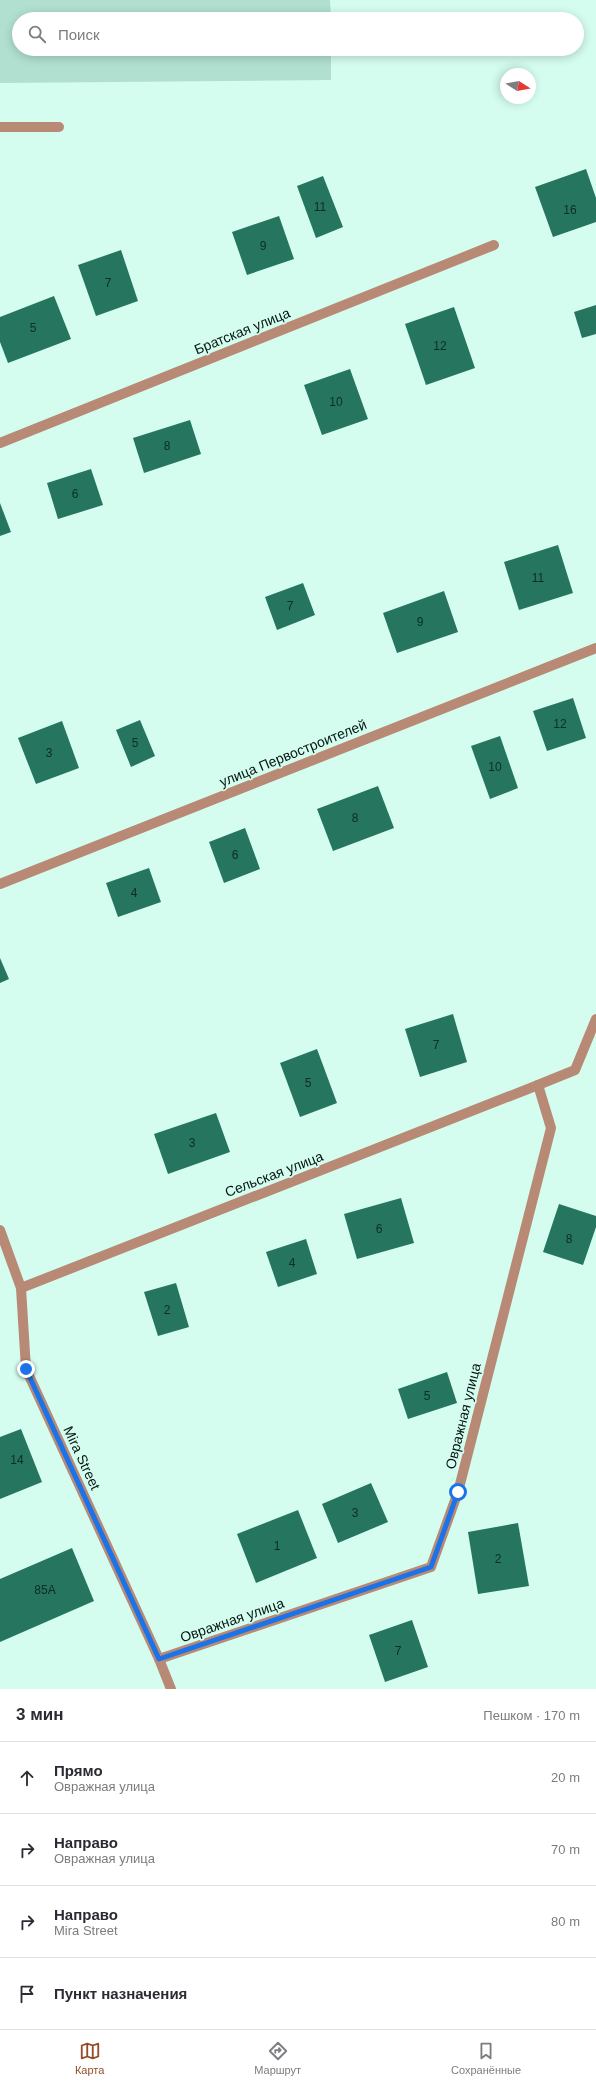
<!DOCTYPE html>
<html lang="ru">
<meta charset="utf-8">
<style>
:root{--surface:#fff;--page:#f7f7f7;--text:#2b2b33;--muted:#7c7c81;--line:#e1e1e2;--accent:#944c28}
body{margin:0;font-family:Helvetica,sans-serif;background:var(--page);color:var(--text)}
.compass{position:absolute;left:500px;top:68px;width:36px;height:36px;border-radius:50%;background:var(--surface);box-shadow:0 2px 10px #0003;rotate:101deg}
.stop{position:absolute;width:12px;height:12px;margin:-9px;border:3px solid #1a73e8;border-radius:50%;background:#fff}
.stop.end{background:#1a73e8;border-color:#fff;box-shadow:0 1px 4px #0008}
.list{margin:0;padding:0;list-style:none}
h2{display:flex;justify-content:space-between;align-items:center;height:52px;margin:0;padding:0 16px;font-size:17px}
h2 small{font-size:13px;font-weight:400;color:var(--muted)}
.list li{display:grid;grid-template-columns:26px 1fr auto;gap:12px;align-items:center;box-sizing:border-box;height:72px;padding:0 16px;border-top:1px solid var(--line)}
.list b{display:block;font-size:15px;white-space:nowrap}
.list p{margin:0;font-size:13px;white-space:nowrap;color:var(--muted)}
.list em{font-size:13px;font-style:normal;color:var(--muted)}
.icon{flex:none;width:22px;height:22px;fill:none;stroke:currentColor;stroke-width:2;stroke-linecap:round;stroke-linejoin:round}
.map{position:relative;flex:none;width:596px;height:1689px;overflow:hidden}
.search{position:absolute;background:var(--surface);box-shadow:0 2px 10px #0003;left:12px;right:12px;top:12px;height:44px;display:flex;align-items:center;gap:10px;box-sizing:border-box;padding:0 14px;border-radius:22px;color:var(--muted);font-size:15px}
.sheet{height:340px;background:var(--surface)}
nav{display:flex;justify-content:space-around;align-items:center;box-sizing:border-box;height:56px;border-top:1px solid var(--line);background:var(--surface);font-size:11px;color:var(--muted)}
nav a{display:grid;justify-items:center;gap:2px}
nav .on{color:var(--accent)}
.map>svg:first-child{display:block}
</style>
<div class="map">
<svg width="596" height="1689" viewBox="0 0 596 1689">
<rect width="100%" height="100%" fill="#d4fdef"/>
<path fill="#b1e0d0" d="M0,0H330L331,19H19V49H331V80L0,83Z"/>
<g fill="#25755f">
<path d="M586,169L596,198V222L553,237L535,187Z"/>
<path d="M323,176L343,227L316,238L297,186Z"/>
<path d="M279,216L294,259L247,275L232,232Z"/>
<path d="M121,250L138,301L96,316L78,265Z"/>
<path d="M54,296L71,339L8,363L0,342V317Z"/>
<path d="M596,305V334L582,338L574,312Z"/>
<path d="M454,307L475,368L426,385L405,324Z"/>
<path d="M350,369L368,419L322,435L304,385Z"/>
<path d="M190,420L201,454L144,473L133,438Z"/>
<path d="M91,469L103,505L58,519L47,483Z"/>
<path d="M0,503L11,532L0,536Z"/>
<path d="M558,545L573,593L519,610L504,562Z"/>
<path d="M303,583L315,615L277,630L265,597Z"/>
<path d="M444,591L458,632L397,653L383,613Z"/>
<path d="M573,698L586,738L547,751L533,711Z"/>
<path d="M140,720L155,756L131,767L116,730Z"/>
<path d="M62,721L79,768L36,784L18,738Z"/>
<path d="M500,736L518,788L490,799L471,746Z"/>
<path d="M378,786L394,828L333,851L317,809Z"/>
<path d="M245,828L260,869L224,883L209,842Z"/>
<path d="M149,868L161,902L118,917L106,883Z"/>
<path d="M0,958L9,979L0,983Z"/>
<path d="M453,1014L467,1062L420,1077L405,1029Z"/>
<path d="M317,1049L337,1103L300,1117L280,1063Z"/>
<path d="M216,1113L230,1152L168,1174L154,1134Z"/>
<path d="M401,1198L414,1243L357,1259L344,1214Z"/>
<path d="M559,1204L596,1216V1227L583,1265L543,1252Z"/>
<path d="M306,1239L317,1274L278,1287L266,1252Z"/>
<path d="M176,1283L189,1327L158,1336L144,1292Z"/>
<path d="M447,1372L457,1403L408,1419L398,1389Z"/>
<path d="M21,1429L42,1482L0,1499V1437Z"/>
<path d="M371,1483L388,1522L338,1543L322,1504Z"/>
<path d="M298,1510L317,1558L256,1583L237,1534Z"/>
<path d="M518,1523L529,1586L478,1594L468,1532Z"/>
<path d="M72,1548L94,1601L0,1642V1579Z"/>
<path d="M412,1620L428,1667L385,1682L369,1635Z"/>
</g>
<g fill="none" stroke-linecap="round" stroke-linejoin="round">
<path stroke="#b88a75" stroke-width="10" d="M538,1085L575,1070L596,1019"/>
<g stroke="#b88a75" stroke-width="10">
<path d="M0,127H59"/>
<path d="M0,443L494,245"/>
<path d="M0,884L596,648"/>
<path d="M0,1230L21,1288L26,1369L159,1659L171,1689"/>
<path d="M21,1288L538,1085L551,1128L458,1492L431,1567L159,1659"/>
</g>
</g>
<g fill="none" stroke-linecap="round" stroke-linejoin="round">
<path stroke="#1a73e8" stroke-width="5" d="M26,1369L159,1659L431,1567L458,1492"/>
</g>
<g text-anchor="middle" stroke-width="3.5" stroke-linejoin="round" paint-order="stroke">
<g font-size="12" fill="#0e2d24">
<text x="320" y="211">11</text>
<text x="570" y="214">16</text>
<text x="263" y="250">9</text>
<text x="108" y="287">7</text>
<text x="33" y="332">5</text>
<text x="440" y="350">12</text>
<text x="336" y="406">10</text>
<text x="167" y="450">8</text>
<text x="75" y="498">6</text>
<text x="538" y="582">11</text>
<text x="290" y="610">7</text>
<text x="420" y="626">9</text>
<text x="560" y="728">12</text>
<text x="135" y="747">5</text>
<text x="49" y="757">3</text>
<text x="495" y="771">10</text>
<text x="355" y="822">8</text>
<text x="235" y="859">6</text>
<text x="134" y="897">4</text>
<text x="436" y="1049">7</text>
<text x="308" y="1087">5</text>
<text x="192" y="1147">3</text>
<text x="379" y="1233">6</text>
<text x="569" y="1243">8</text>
<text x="292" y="1267">4</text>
<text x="167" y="1314">2</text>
<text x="427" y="1400">5</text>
<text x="17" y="1464">14</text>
<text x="355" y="1517">3</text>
<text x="277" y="1550">1</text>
<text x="498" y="1563">2</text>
<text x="45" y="1594">85А</text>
<text x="398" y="1655">7</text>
</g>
<g font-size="14" fill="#061511" stroke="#d4fdef">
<text transform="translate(242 331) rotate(-22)" y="5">Братская улица</text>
<text transform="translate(293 753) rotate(-22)" y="5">улица Первостроителей</text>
<text transform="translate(274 1174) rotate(-21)" y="5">Сельская улица</text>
<text transform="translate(463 1416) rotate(-76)" y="5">Овражная улица</text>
<text transform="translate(82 1458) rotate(65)" y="5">Mira Street</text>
<text transform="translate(232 1620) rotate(-19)" y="5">Овражная улица</text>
</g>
</g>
</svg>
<svg class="compass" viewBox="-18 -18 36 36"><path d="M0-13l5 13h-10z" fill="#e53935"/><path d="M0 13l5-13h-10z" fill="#7c7c81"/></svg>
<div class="stop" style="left:458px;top:1492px"></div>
<div class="stop end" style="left:26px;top:1369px"></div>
<div class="search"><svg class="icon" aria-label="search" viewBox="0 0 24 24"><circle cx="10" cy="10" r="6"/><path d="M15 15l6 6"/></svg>Поиск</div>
</div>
<section class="sheet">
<h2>3 мин<small>Пешком · 170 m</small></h2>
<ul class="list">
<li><svg class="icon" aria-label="ahead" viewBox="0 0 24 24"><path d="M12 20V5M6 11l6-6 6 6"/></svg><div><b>Прямо</b><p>Овражная улица</p></div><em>20 m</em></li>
<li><svg class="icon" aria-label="right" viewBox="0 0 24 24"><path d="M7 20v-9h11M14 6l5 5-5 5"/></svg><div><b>Направо</b><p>Овражная улица</p></div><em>70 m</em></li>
<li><svg class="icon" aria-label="right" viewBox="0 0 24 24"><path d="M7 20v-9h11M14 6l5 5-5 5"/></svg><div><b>Направо</b><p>Mira Street</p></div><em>80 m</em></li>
<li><svg class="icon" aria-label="arrive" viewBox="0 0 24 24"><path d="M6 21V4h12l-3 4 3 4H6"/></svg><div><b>Пункт назначения</b></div></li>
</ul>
</section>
<nav>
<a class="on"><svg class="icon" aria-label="map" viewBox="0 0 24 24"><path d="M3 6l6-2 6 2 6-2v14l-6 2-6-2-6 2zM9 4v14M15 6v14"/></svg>Карта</a>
<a><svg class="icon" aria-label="directions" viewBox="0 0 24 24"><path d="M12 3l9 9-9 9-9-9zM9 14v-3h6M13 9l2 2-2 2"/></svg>Маршрут</a>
<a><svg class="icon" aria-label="saved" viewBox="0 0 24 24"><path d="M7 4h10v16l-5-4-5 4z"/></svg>Сохранённые</a>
</nav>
